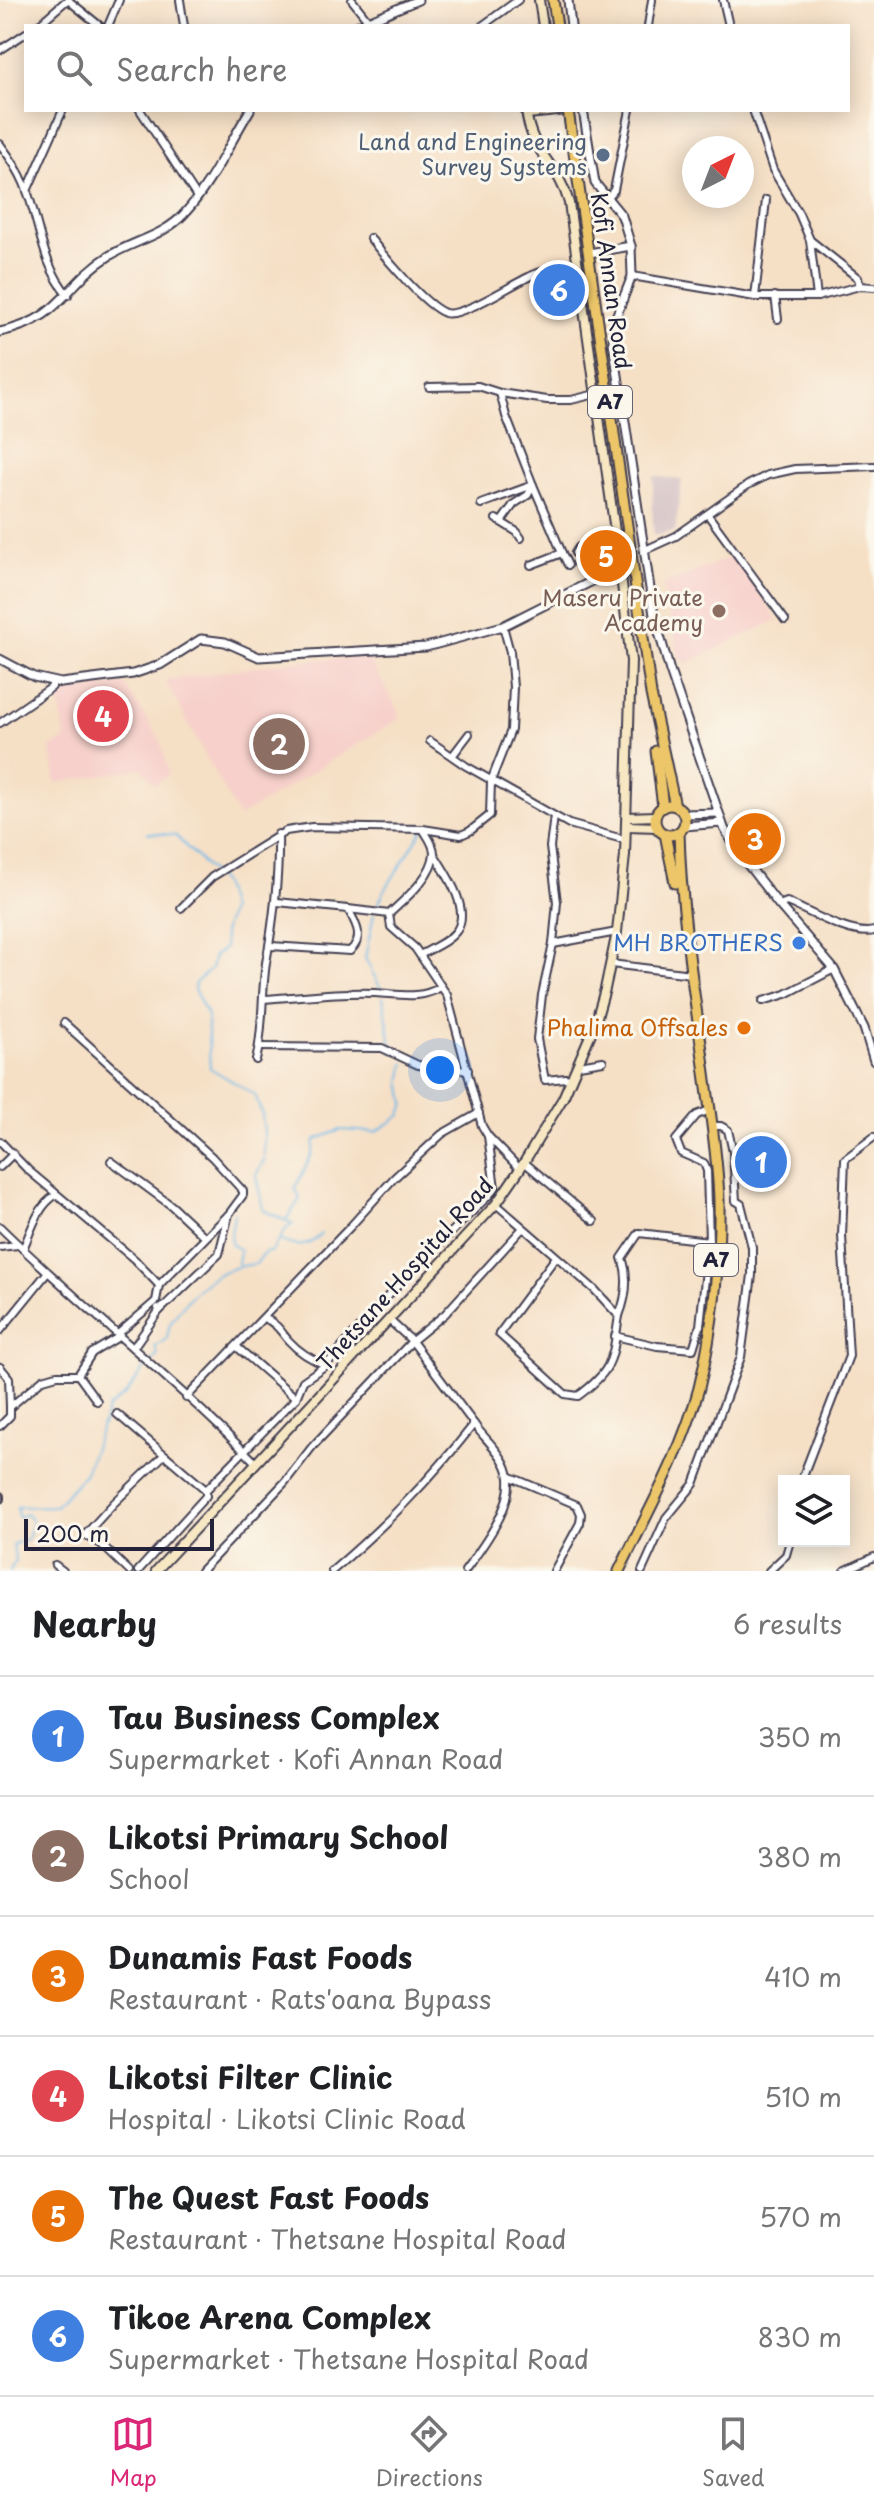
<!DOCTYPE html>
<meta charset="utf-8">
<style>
:root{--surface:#fff;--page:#f2f2f2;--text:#202124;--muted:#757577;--line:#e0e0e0;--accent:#db2777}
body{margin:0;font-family:"Playpen Sans",sans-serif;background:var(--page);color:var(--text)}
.controls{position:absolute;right:24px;bottom:24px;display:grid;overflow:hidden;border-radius:0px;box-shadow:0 4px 20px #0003}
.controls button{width:72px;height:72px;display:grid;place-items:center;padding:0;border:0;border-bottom:2px solid var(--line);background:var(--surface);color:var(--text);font:40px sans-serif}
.compass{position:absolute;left:682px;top:136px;width:72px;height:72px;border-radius:50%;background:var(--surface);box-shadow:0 4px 20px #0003;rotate:42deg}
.scale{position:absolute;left:24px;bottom:20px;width:190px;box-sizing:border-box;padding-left:8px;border:4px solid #22223b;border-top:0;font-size:22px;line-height:28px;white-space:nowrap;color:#22223b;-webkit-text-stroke:6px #fbf7ec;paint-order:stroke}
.you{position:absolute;left:440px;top:1070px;width:28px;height:28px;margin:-20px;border:6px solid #fff;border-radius:50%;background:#1a73e8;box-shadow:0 0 0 12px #1a73e833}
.badge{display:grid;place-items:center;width:52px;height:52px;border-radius:50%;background:var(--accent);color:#fff;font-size:26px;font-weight:700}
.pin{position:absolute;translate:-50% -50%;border:4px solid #fff;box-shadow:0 2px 8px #0006}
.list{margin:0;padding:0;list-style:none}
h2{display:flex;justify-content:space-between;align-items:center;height:104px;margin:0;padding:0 32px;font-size:34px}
h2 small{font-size:26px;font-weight:400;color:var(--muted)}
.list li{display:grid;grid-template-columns:52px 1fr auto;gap:24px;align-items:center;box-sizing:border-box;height:120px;padding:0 32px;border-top:2px solid var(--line)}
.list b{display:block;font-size:30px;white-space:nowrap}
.list p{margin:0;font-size:26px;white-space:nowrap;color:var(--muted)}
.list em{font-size:26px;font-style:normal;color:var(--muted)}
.icon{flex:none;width:44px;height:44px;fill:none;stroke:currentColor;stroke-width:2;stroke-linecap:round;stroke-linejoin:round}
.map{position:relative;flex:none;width:874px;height:1571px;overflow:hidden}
.search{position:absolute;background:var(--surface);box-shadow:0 4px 20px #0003;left:24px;right:24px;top:24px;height:88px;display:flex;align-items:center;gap:20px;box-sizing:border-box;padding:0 28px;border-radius:0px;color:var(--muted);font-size:30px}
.sheet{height:824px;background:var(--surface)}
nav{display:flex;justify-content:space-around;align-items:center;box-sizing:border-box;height:112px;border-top:2px solid var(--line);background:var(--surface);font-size:22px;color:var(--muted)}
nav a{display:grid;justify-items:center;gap:4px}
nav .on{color:var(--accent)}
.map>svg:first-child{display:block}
</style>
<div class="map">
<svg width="874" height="1571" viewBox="0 0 874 1571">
<rect width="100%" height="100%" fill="#fbf7ec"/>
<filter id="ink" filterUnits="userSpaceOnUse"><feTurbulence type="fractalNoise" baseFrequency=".0125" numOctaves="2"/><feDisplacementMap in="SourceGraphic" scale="16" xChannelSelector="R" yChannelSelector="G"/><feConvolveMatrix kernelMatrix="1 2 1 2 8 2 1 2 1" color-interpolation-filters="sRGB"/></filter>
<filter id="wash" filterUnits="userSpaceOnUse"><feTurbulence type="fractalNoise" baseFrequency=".006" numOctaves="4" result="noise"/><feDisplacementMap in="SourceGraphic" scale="32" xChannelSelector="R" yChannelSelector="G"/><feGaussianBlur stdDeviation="1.8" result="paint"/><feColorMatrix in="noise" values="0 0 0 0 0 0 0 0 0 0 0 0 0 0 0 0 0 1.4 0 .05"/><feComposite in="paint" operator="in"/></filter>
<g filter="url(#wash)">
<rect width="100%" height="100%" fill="#f5dfc5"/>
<g fill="#f7d0cb">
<path d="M734,556L777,620L687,663L679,658L663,585Z"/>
<path d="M368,657L398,710V719L239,817L165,680L295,661Z"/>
<path d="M124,684L160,740L169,774L155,785L142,768L56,783L51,748L66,739L57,692Z"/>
</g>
<path fill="#d2bec2" d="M654,476L682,480L675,531L654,536L652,507Z"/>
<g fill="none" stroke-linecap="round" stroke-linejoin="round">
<g stroke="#6fb8e7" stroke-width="2">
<path d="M376,908L385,890L422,831"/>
<path d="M374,914L365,958L382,991"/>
<path d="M383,997L391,1043L401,1054"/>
<path d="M234,1213C233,1221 230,1237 231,1243L240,1251L238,1264"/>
<path d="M286,1220L300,1199L295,1188L313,1152L315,1140L340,1130L376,1132L400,1116L405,1104L401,1081L405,1063"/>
<path d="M280,1240C296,1248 308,1248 321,1234"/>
<path d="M10,1571L15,1560L13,1544L27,1539L32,1521L26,1514L18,1517L17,1507L56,1506L85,1473L108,1408L127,1393L145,1367L158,1355L155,1347L166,1340C169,1334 168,1327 171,1322C193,1289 215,1267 256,1264L264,1253L272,1251L286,1229L293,1224L263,1210L256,1175L264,1160V1133L262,1114L255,1095L210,1068L207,1015L194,989L195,983L211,969L214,956L225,948L223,933L230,910L222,883L175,835L148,833"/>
</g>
</g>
</g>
<g filter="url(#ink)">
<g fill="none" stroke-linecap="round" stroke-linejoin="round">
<defs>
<g id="minor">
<path d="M68,0L100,26"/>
<path d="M180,0L184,26"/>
<path d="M352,0L367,19"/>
<path d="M723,0L729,26"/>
<path d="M37,26L67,0"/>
<path d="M108,26L119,0"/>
<path d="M482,26L518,0"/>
<path d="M648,26L652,0"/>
<path d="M0,50L26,33"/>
<path d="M140,110L197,197"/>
<path d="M753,110L773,170L799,214L810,240L858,278L860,286"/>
<path d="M0,144C9,156 18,169 24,183C40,221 40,262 68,295"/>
<path d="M27,191L63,110"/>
<path d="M607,198L614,190L630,110"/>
<path d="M370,238C384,256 425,306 445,313C462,318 515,282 535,274C548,269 564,268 578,266"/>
<path d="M810,240L817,297"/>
<path d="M632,276L755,297H817L860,286L874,287"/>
<path d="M775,296L778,319"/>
<path d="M755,297L766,200"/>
<path d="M429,387L478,386L500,393L547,400H571L596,394"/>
<path d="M481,504L533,485L506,416L500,393"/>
<path d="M708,515L785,620"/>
<path d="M496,519L517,532L521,538"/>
<path d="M501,522L514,504L528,495L533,485L562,553"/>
<path d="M601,545L598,554L578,556L575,553L579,547L617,542"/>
<path d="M645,550L676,536L748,485L768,475L795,469L874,466"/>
<path d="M531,565L562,553L568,565"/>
<path d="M0,723L52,687V683"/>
<path d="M430,741L466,766L569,824L626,840"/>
<path d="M453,755L469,734"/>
<path d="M554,816L550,847L557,902L553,944L542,995L537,1039L545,1080L566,1078L571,1080"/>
<path d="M423,829C427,836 434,844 434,853C433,876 405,899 389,914L391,927L415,948L447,995L482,1126L488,1136L520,1169"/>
<path d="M779,905L787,902C808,911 852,937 874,931"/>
<path d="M181,908L212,877L286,831L312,827L368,828L423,829L461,835L470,831L490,815L491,781L511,730L513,687L510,652L503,626"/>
<path d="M348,909L389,914"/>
<path d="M553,944L617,932"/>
<path d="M271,946L350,951C365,937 356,924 348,909L277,902"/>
<path d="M420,955C432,948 450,941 457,930C471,908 445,872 434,854"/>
<path d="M611,964L691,974"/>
<path d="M263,999C300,997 338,991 375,993C399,994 419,1000 441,987"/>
<path d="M763,1001L786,994L834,969"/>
<path d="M64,1023L212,1157L243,1191V1195L229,1214L219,1254L159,1311"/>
<path d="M259,1047L382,1048L418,1065L468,1070"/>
<path d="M256,1060C264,1029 261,995 266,963C274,919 279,879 278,834"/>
<path d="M579,1065L603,1061"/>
<path d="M0,1141L28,1170L134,1259L159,1285L156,1301L118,1334"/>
<path d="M111,1161L172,1206L204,1236"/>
<path d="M524,1162L594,1221"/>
<path d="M0,1167L13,1154"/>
<path d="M496,1204L595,1290L619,1316C612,1358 615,1369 578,1396L565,1394L499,1334L556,1257"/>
<path d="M0,1227C83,1308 175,1380 256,1463"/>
<path d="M0,1247L18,1245"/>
<path d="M23,1249C31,1231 38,1205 56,1195"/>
<path d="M159,1285L229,1214"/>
<path d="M619,1316C626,1298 629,1277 622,1258L639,1233L709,1241L707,1171L704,1163L681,1153L676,1140L697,1115L710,1110"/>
<path d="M264,1318C276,1323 280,1330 288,1340C298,1351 312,1360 326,1365"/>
<path d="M0,1331L47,1273"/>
<path d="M615,1336L657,1346L693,1349L700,1326L709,1241"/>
<path d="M237,1347L296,1398"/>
<path d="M133,1348L159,1311L158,1308"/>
<path d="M0,1367L9,1378L10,1407"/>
<path d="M78,1375L92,1353L120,1336"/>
<path d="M186,1398L350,1227L394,1178L442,1134L479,1113"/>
<path d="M117,1414L206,1490"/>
<path d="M0,1426L10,1416V1407L43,1379L57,1375H78L97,1401"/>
<path d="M509,1476L577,1505L581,1514L580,1523L554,1571"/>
<path d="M801,1481L849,1356L842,1236L845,1159L874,1137"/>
<path d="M0,1496V1499"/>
<path d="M55,1565L63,1571"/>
<path d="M129,1571L101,1544L85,1535L114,1503L164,1455"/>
<path d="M138,1571L206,1496V1490L296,1398L303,1381L326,1365L397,1286L489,1195L495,1188L488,1136"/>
<path d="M201,1571L285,1482L312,1447L412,1341L445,1314L522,1229"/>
<path d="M332,1571C387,1524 430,1480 474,1424L412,1341L389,1320"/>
<path d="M465,1571C483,1546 522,1497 505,1464C498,1449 483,1437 474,1424"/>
<path d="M642,1571L666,1518L694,1484L741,1357L752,1275V1247L741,1204L736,1201L733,1152L728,1130L721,1126H712"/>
<path d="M769,1571L786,1555L790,1541"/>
<path d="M844,1571L874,1557"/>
</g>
<g id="tertiary">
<path d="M568,0L571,26"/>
<path d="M356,26L418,0"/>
<path d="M583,110L595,183L622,216L631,246L632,276L614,322L613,342L654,615L670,671L724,828L738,852L779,905L834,969L864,1028L874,1061"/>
<path d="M589,253L631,246"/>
<path d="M0,332C63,319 63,285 109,256C133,241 164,236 184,214C211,185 229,144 250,110"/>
<path d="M0,659L34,677L61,683L133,674L160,665L201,639L225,642L259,657L426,647L503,626L620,567"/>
<path d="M683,814L719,813"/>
<path d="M684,826L722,823"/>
</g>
<g id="secondary">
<path d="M539,0L543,26"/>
<path d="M527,114L568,110"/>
<path d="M627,817L656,816"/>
<path d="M627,826L657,827"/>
<path d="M156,1571L496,1204L520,1169L563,1098L595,1024L605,989L617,932L625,855L631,661L620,567L569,203C558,162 531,155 526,110"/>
</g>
<g id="primary">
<path d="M553,0L557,26"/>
<path d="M568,110L651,694L675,806"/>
<path d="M656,751L663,807"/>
<circle cx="670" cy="820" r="15"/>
<path d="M665,834L675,883"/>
<path d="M619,1571C648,1512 682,1452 699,1388C713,1331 720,1259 719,1201C718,1160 711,1120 706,1080C695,997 681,916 679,832"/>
</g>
</defs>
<use href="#minor" stroke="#423e50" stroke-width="10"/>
<use href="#tertiary" stroke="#423e50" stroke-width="11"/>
<use href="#secondary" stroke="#423e50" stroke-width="12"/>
<use href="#primary" stroke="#423e50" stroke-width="13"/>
<use href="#minor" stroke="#fff" stroke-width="6"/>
<use href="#tertiary" stroke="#fff" stroke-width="7"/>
<use href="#secondary" stroke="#f7e8c3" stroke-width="8"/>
<use href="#primary" stroke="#ecc669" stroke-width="9"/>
</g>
</g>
<circle fill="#5c6f8a" stroke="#fbf7ec" stroke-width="3" cx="603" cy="155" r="8"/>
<circle fill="#8d6e63" stroke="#fbf7ec" stroke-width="3" cx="719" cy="611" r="8"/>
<circle fill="#3f7fe0" stroke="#fbf7ec" stroke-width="3" cx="799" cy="943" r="8"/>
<circle fill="#e8710a" stroke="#fbf7ec" stroke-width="3" cx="744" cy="1028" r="8"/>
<g text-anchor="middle" stroke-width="6" stroke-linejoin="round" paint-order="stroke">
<g fill="#fbf7ec" stroke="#636270" stroke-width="2">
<rect x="588" y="386" width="44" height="32" rx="6"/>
<rect x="694" y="1244" width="44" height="32" rx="6"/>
</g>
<g font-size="20" font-weight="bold" fill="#22223b">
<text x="610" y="409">A7</text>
<text x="716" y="1267">A7</text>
</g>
<g font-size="22" fill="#4e5e75" stroke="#fbf7ec" text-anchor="end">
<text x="587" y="150">Land and Engineering<tspan x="587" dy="25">Survey Systems</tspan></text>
</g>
<g font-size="22" fill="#22223b" stroke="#fbf7ec">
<text transform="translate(611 281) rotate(82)" y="8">Kofi Annan Road</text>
<text transform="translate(405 1274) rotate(-48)" y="8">Thetsane Hospital Road</text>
</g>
<g font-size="22" fill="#785e54" stroke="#fbf7ec" text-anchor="end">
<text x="703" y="606">Maseru Private<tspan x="703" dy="25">Academy</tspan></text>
</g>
<g font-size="22" fill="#366cbe" stroke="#fbf7ec" text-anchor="end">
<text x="783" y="951">MH BROTHERS</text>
</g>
<g font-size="22" fill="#c56008" stroke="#fbf7ec" text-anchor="end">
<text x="728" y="1036">Phalima Offsales</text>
</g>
</g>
</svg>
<div class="controls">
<button><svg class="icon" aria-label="layers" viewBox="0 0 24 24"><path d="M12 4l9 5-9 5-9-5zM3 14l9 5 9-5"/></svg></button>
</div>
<svg class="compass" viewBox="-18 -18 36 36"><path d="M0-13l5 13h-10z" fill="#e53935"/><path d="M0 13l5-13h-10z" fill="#757577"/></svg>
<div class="scale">200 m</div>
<div class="you"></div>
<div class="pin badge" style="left:761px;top:1162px;background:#3f7fe0">1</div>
<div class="pin badge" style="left:279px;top:744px;background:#8d6e63">2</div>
<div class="pin badge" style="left:755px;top:839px;background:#e8710a">3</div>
<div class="pin badge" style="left:103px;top:716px;background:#e0444e">4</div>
<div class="pin badge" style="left:606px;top:556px;background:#e8710a">5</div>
<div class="pin badge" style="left:559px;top:290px;background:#3f7fe0">6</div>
<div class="search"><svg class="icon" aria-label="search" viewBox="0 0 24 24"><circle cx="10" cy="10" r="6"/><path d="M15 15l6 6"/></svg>Search here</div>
</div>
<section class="sheet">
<h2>Nearby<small>6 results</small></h2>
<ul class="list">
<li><span class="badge" style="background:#3f7fe0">1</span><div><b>Tau Business Complex</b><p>Supermarket · Kofi Annan Road</p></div><em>350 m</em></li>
<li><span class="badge" style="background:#8d6e63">2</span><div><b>Likotsi Primary School</b><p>School</p></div><em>380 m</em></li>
<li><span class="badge" style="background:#e8710a">3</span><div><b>Dunamis Fast Foods</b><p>Restaurant · Rats'oana Bypass</p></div><em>410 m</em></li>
<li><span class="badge" style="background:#e0444e">4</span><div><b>Likotsi Filter Clinic</b><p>Hospital · Likotsi Clinic Road</p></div><em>510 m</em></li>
<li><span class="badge" style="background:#e8710a">5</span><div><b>The Quest Fast Foods</b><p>Restaurant · Thetsane Hospital Road</p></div><em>570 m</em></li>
<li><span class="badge" style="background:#3f7fe0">6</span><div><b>Tikoe Arena Complex</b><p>Supermarket · Thetsane Hospital Road</p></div><em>830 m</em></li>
</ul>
</section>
<nav>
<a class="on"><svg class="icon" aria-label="map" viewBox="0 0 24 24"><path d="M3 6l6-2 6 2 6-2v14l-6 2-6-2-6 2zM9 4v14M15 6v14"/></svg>Map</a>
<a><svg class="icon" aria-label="directions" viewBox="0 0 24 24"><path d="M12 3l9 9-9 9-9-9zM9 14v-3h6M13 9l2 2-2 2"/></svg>Directions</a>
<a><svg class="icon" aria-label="saved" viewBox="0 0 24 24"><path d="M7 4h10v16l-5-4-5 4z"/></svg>Saved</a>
</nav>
